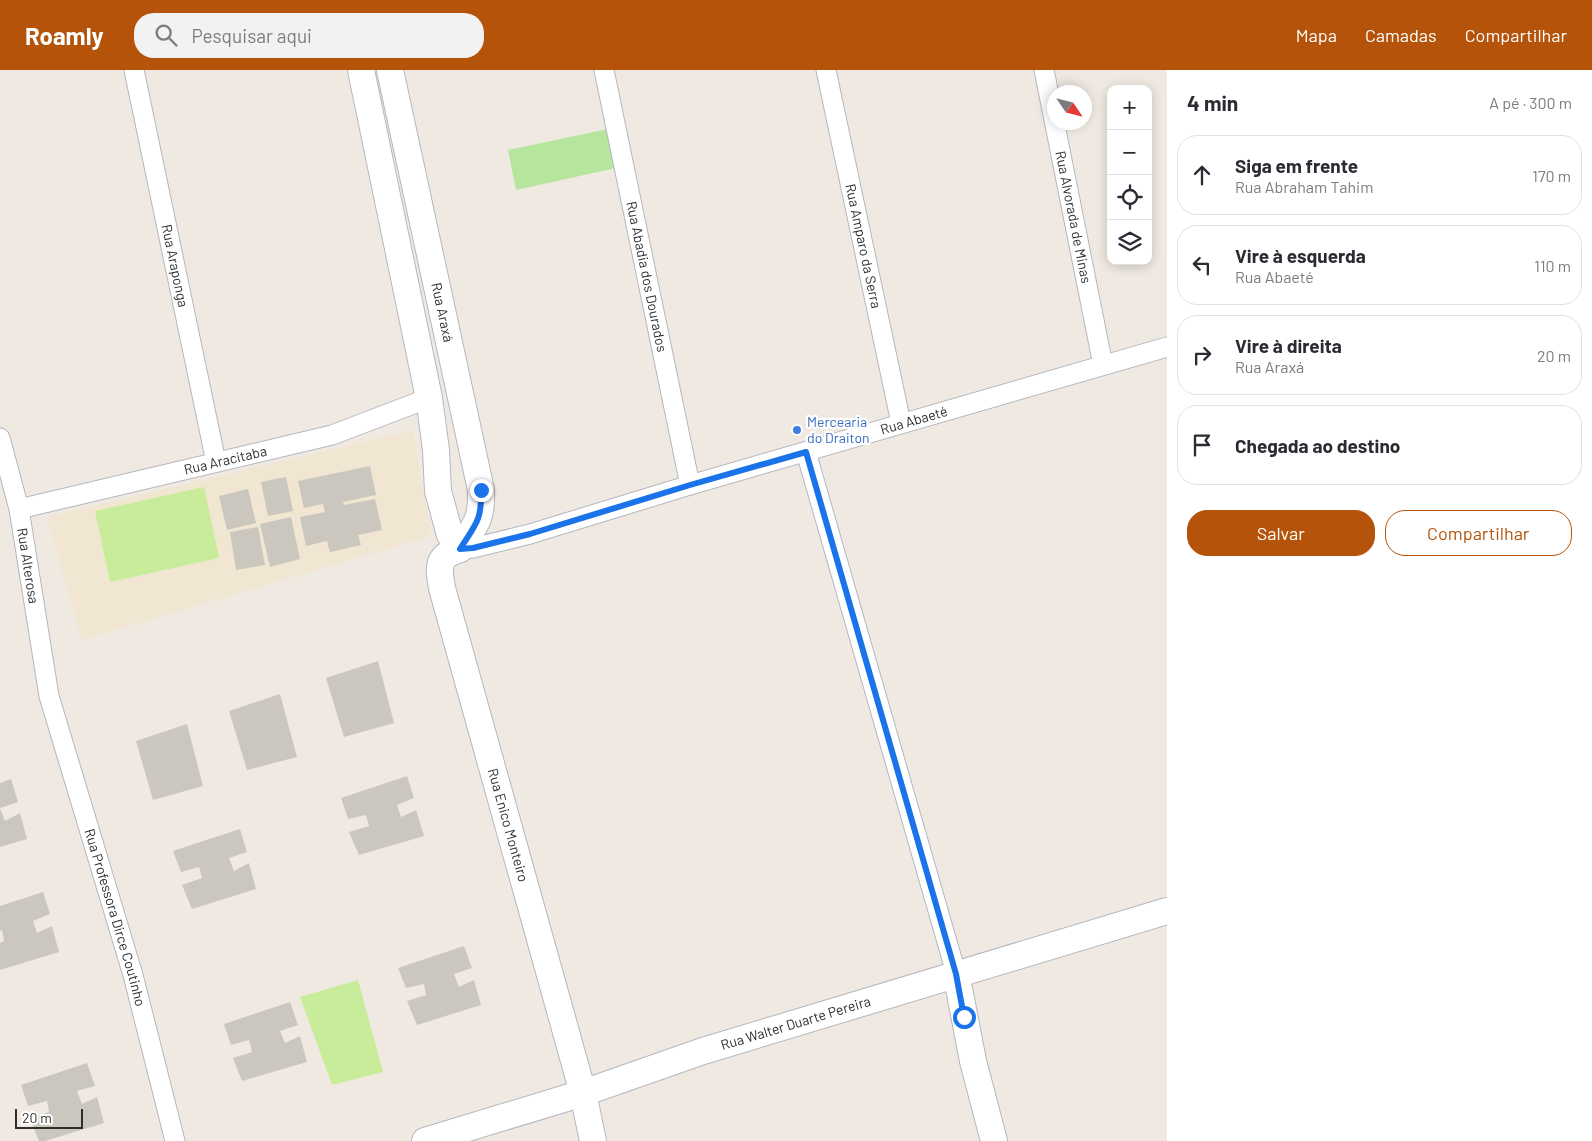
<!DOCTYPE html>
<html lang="pt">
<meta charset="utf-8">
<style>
:root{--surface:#fff;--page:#f2f2f3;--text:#2b2b33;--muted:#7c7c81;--line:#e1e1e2;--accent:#b45309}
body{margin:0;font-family:Barlow,sans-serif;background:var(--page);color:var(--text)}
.controls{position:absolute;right:15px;top:15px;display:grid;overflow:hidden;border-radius:10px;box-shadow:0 2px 12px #0003}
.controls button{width:45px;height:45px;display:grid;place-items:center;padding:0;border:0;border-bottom:1px solid var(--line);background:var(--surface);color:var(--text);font:25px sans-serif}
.compass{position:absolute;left:1047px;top:15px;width:45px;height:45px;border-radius:50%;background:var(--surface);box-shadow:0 2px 12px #0003;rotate:125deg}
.scale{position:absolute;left:15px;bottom:12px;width:68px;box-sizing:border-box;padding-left:5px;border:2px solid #2e2e2e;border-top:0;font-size:14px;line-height:18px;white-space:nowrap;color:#2e2e2e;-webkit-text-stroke:4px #fff;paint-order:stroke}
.stop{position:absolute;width:15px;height:15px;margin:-11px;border:4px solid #1a73e8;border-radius:50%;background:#fff}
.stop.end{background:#1a73e8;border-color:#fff;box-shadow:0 1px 5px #0008}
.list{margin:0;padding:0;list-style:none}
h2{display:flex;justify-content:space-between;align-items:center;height:65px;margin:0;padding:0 20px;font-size:21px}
h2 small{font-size:16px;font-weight:400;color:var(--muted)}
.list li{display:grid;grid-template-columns:32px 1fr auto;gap:15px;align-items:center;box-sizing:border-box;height:80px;margin:0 10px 10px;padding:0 10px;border:1px solid var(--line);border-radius:20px}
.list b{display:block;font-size:19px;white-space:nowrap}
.list p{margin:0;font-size:16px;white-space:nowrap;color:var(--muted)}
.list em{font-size:16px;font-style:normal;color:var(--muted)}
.actions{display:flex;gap:10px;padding:15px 20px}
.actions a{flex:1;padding:11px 0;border:1px solid var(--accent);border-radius:20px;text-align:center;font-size:18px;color:var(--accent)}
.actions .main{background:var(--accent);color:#fff}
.icon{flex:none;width:28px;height:28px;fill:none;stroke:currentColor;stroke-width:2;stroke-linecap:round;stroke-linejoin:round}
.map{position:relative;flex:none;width:1167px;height:1071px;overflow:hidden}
header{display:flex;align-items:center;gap:30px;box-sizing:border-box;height:70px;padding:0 25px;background:var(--accent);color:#fff}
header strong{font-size:24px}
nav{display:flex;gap:28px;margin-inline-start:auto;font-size:18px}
.search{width:350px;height:45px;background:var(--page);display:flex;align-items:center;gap:12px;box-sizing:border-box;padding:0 18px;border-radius:20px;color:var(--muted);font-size:19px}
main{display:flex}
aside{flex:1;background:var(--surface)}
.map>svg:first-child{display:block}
</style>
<header>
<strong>Roamly</strong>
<div class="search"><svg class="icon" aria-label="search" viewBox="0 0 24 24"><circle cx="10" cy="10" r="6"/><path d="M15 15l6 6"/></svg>Pesquisar aqui</div>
<nav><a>Mapa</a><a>Camadas</a><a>Compartilhar</a></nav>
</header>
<main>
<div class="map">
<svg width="1167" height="1071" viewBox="0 0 1167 1071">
<rect width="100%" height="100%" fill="#efe9e1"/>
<path fill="#f0e6d1" d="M413,360L431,466L82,570L47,447Z"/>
<path fill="#b6e59e" d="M608,59L616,98L516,120L508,80Z"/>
<g fill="#c9ec9a">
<path d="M204,417L219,488L110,512L95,441Z"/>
<path d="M358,910L383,1002L332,1015L300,927Z"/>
</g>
<g fill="#cbc7bf">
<path d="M370,396L376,425L343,432L344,435L375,429L382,460L358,465L361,475L330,482L327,471L306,476L300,447L325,442L323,434L304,438L298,411Z"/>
<path d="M286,407L293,441L268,446L261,412Z"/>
<path d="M248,419L256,453L227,460L219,426Z"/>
<path d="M291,447L300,489L270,497L260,454Z"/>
<path d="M258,457L265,495L236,500L230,462Z"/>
<path d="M378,591L394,653L344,667L326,608Z"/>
<path d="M280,624L297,687L247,700L229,641Z"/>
<path d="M187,654L203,716L153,730L136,671Z"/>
<path d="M407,706L414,728L397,735L401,747L416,740L424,766L359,785L349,762L369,756L366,745L348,749L341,728Z"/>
<path d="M11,709L18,732L0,738V713Z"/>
<path d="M0,738L5,751L20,743L27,769L0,777Z"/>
<path d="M240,759L247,782L229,788L234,801L249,793L256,819L192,839L182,815L202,808L199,797L181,802L173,781Z"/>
<path d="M43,822L50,844L33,851L37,863L52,856L59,882L0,900V873L4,871L2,860L0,861V836Z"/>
<path d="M464,876L472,898L454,904L459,917L474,910L481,935L417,955L407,931L426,925L424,914L406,918L398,898Z"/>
<path d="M290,932L298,955L280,961L285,973L300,966L307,992L242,1011L233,988L252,982L249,970L231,975L224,954Z"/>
<path d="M87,993L95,1016L77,1021L82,1034L97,1027L104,1053L45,1071H39L30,1049L49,1042L47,1031L28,1036L21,1015Z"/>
</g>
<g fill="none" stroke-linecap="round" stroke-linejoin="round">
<defs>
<g id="street">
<path id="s1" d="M134,0L216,392"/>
<path id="s2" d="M604,0L690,415"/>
<path id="s3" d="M826,0L901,353"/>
<path id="s4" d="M1044,0L1103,295"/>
<path id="s5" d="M0,368L19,439L49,626L133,905L175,1071"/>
<path d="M806,382L956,903"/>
<path id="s6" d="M19,439L332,365L429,328"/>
<path id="s7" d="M460,479L473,478L530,464L690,415L1167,277"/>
</g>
<g id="secondary">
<path d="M361,0L429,328L436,380L438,421L450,465L460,479"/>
<path id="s8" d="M390,0L481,420C482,450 476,454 460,479"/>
<path id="s9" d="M460,479C437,486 438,496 442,518L583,1023L593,1071"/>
<path d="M956,903L973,991L994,1071"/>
<path id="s10" d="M425,1071L583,1023L703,981L1167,841"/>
</g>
</defs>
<use href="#street" stroke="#b4b7c1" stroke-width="21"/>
<use href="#secondary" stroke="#b4b7c1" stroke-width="28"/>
<use href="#street" stroke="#fff" stroke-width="19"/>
<use href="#secondary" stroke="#fff" stroke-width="26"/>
</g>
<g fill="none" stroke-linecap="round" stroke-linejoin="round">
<path stroke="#1a73e8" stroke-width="6" d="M481,420C482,450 476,454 460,479L473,478L530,464L690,415L806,382L956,904L964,947"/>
</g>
<circle fill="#3f7fe0" stroke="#fff" stroke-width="2" cx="797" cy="360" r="5"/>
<g text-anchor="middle" stroke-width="4.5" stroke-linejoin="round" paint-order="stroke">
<g font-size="14" fill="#2e2e2e" stroke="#fff">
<text dy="5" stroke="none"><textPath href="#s4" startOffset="150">Rua Alvorada de Minas</textPath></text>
<text dy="5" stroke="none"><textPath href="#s3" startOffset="180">Rua Amparo da Serra</textPath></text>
<text dy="5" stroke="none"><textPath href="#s1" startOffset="200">Rua Araponga</textPath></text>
<text dy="5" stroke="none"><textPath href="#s2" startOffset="211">Rua Abadia dos Dourados</textPath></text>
<text dy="5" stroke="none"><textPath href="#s8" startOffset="248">Rua Araxá</textPath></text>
<text dy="5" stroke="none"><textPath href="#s7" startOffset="472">Rua Abaeté</textPath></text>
<text dy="5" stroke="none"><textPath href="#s6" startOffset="212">Rua Aracitaba</textPath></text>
<text dy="5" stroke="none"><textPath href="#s5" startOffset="131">Rua Alterosa</textPath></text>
<text dy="5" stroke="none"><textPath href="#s9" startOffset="296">Rua Enico Monteiro</textPath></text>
<text dy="5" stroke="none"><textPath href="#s5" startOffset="494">Rua Professora Dirce Coutinho</textPath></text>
<text dy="5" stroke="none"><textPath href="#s10" startOffset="389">Rua Walter Duarte Pereira</textPath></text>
</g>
<g font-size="14" fill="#366cbe" stroke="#fff" text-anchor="start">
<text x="807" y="357">Mercearia<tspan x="807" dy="16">do Draiton</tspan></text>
</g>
</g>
</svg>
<div class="controls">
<button>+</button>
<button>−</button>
<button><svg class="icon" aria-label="locate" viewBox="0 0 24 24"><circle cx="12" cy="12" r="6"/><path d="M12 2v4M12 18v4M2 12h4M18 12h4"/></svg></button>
<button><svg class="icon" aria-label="layers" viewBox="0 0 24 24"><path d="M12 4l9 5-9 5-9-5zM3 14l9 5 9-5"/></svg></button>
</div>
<svg class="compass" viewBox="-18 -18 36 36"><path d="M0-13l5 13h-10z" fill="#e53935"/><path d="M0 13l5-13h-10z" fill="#7c7c81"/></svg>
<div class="scale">20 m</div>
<div class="stop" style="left:964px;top:947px"></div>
<div class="stop end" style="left:481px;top:420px"></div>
</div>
<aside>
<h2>4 min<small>A pé · 300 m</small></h2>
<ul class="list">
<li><svg class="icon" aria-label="ahead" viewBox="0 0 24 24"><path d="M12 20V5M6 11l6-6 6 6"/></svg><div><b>Siga em frente</b><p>Rua Abraham Tahim</p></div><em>170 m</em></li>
<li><svg class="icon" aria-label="left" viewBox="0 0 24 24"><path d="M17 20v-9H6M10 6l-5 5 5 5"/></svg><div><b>Vire à esquerda</b><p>Rua Abaeté</p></div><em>110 m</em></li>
<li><svg class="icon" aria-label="right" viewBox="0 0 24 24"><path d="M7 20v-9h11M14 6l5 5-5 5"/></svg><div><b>Vire à direita</b><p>Rua Araxá</p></div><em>20 m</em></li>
<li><svg class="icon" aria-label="arrive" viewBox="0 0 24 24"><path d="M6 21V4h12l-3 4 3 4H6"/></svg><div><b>Chegada ao destino</b></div></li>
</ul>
<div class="actions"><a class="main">Salvar</a><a>Compartilhar</a></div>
</aside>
</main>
